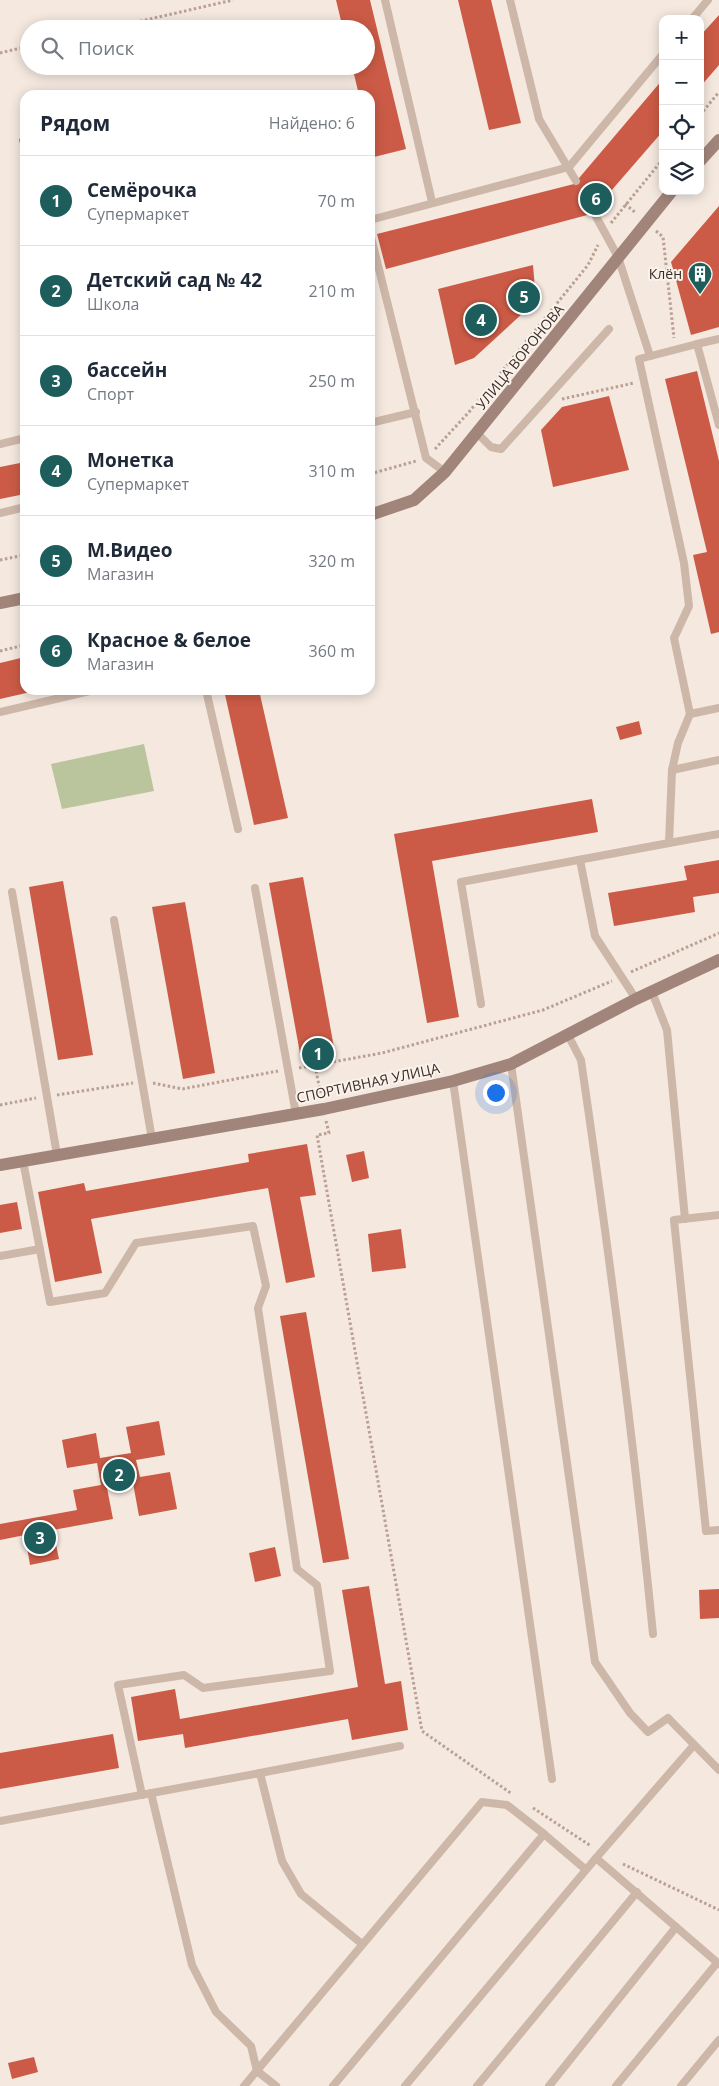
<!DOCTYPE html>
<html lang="ru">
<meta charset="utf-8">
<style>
:root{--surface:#fff;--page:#f2f2f3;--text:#1f2937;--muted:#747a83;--line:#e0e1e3;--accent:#1d5e5c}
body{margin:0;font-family:"Open Sans",sans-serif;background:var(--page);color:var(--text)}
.controls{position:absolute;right:15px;top:15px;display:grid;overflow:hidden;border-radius:10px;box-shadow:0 2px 12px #0003}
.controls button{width:45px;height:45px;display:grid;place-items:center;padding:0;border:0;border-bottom:1px solid var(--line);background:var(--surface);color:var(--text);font:25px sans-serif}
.you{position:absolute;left:495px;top:1092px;width:18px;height:18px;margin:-12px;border:4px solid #fff;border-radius:50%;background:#1a73e8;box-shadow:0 0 0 8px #1a73e833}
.badge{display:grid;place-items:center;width:32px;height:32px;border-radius:50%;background:var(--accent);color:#fff;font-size:16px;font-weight:700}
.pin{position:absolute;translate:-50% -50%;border:2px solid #fff;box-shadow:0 1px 5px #0006}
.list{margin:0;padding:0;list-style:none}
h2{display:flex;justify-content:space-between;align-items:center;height:65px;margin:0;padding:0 20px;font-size:21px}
h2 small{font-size:16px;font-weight:400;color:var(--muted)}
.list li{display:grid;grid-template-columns:32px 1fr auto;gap:15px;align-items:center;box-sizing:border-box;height:90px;padding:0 20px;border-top:1px solid var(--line)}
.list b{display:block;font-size:19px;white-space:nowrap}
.list p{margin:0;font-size:16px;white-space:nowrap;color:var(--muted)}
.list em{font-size:16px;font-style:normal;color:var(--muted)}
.icon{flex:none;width:28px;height:28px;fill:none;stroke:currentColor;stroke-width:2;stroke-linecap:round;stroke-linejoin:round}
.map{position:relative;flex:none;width:719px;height:2086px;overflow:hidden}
.search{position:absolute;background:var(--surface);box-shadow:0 2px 12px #0003;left:20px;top:20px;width:355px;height:55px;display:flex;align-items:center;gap:12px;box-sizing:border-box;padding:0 18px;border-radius:28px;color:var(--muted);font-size:19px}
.panel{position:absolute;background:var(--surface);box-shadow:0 2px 12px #0003;left:20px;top:90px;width:355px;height:605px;border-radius:15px}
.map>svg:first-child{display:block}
</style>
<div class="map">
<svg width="719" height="2086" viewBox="0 0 719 2086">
<rect width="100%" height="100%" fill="#f4e8df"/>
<path fill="#bac49d" d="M144,744L154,791L62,809L51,764Z"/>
<g fill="#cb5b46">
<path d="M336,0H370L406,149L374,157L370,142V95H359L352,66H366V29H343Z"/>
<path d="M458,0H491L521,123L489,130Z"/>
<path d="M719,15V65L700,87V36Z"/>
<path d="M663,79V131L591,214L386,269L377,234L574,184Z"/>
<path d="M25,138V162H24L19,139Z"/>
<path d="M719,206V327L691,335L671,262Z"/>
<path d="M533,265L535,289L524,312L474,358L455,365L438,289Z"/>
<path d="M697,371L719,461V632L711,634L693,555L707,552L665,379Z"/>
<path d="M609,396L629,470L553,487L541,430L562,407Z"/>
<path d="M25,462V494L0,499V467Z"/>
<path d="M25,657V690L35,691L0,699V663Z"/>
<path d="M224,690H259L288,818L254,825Z"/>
<path d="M639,721L642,734L620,740L616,727Z"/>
<path d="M592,799L598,832L432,861L459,1017L427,1023L394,834Z"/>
<path d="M719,860V893L693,897L695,912L614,926L608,893L687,880L684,866Z"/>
<path d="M303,877L335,1053L301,1059L269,883Z"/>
<path d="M63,881L93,1055L58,1060L29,887Z"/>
<path d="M185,902L215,1073L183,1079L152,907Z"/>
<path d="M307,1144L316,1195L300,1197L315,1277L286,1283L268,1188L91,1219L102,1273L55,1282L38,1192L84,1183L86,1191L249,1162L248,1154Z"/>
<path d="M364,1151L369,1178L352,1182L346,1155Z"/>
<path d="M17,1202L22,1229L0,1233V1205Z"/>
<path d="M401,1229L406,1268L372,1272L368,1234Z"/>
<path d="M306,1312L349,1559L323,1563L280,1316Z"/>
<path d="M159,1421L165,1455L136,1460L140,1477L170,1472L177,1509L139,1516L133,1483L107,1488L113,1519L53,1530L59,1559L30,1565L25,1535L0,1540V1524L77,1510L73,1490L101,1485L97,1463L67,1468L62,1440L96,1433L100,1458L131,1453L126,1427Z"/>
<path d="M275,1547L281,1576L255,1582L249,1553Z"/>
<path d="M369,1586L385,1684L401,1681L408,1730L352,1740L348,1719L185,1748L183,1734L138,1741L131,1697L175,1689L180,1719L358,1687L342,1590Z"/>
<path d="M719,1589V1618L700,1619L699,1590Z"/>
<path d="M113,1734L119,1768L0,1789V1753Z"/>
<path d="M34,2057L38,2072L12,2079L8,2063Z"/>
</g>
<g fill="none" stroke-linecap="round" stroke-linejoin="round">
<g stroke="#b9a093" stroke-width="3" stroke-dasharray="2.5 2.5" stroke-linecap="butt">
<path d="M106,29L233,0"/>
<path d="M0,53L29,46"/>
<path d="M700,115L719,92"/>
<path d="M625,204L636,213"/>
<path d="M611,223L663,159"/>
<path d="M656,231L663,237L674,338"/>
<path d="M562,399L634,383"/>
<path d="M435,449L469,412L588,265L598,245"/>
<path d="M370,474L416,461"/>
<path d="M0,560L25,555"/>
<path d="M0,651L25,645"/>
<path d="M631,972L719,933"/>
<path d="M315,1066L321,1095"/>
<path d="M299,1068L382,1053L543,1010L612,981"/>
<path d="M153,1083L182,1089L278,1071"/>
<path d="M57,1095L133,1083"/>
<path d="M0,1105L36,1098"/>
<path d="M326,1121L329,1133L317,1135L422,1731L512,1794"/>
<path d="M533,1808L591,1846"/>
<path d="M623,1864L719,1910"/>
</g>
<g stroke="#cdb7a9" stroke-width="8">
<path d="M385,0L432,202"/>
<path d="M510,0L539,119L576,181"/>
<path d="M692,19L708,0"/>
<path d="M593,211L618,257L650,356"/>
<path d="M370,220L569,167L663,54"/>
<path d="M370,233L426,458L445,472"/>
<path d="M697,344L719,339"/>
<path d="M370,423L416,412"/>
<path d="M477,433L491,447L501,449L609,329"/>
<path d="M0,444L25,438"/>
<path d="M0,513L25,507"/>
<path d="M206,690L238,829"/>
<path d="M0,712L94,690"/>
<path d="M690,714L674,638L689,606L684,563L639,359L697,344L719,425"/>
<path d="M672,770L719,760"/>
<path d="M669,843L719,834"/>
<path d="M580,860L595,936L636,999"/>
<path d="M255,888L296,1114"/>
<path d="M12,892L57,1155"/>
<path d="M114,920L152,1139"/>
<path d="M652,992L667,1030L685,1219"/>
<path d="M481,1004L461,882L669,843L672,770L678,743L690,714L719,708"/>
<path d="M568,1035L581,1060C609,1251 634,1442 653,1634"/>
<path d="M511,1064L595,1662L630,1713L648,1732L668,1718L719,1770"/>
<path d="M453,1081L552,1779"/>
<path d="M23,1161L50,1302L105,1293L136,1243L253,1226L266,1286L258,1308L297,1569L317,1585L330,1671L203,1688L184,1675L118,1685L142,1795"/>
<path d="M719,1215L674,1220L706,1531L719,1530"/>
<path d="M0,1256L40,1249"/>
<path d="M260,1773L400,1746"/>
<path d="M151,1793L192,1965L216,2012L251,2046L257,2071L276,2086"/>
<path d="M0,1821L260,1773L282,1861L301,1894L362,1944"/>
<path d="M596,1858L694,1745"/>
<path d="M244,2086L482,1802L507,1805L544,1834"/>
<path d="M333,2086L544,1834L585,1869"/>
<path d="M405,2086L596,1858L719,1964"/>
<path d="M477,2086L637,1892"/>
<path d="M549,2086L676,1927"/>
<path d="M616,2086L717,1963"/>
<path d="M681,2086L719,2040"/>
</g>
<g stroke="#a1857a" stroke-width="12">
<path d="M700,161L719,140"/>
<path d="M370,515L414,500L445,472L672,191"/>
<path d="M0,603L25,598"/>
<path d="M0,1165L324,1109L453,1081L511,1064L636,999L719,960"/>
</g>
</g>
<defs>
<symbol id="building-pin" viewBox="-11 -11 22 30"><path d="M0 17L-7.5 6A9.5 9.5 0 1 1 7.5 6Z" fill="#1d5e5c" stroke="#fbf3eb"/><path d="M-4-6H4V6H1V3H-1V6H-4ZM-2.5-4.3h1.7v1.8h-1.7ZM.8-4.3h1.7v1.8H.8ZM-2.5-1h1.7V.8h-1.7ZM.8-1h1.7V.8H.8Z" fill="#fff"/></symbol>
</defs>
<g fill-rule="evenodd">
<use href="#building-pin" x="686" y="260" width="28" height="38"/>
</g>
<g text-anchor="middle" stroke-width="4" stroke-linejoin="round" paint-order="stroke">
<g font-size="14" fill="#3a2d29" stroke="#fbf3eb" text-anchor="end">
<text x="682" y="279">Клён</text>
</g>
<g font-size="14" fill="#3a2d29" stroke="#fbf3eb">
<text transform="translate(520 357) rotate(-51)" y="5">УЛИЦА ВОРОНОВА</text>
<text transform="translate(368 1083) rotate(-12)" y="5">СПОРТИВНАЯ УЛИЦА</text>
</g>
</g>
</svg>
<div class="controls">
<button>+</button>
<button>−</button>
<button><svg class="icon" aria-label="locate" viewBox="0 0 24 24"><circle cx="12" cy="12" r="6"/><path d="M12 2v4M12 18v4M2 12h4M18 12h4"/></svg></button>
<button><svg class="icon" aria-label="layers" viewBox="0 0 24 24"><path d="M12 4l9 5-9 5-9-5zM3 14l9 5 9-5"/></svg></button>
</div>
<div class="you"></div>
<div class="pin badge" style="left:318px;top:1054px">1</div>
<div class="pin badge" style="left:119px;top:1475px">2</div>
<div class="pin badge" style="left:40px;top:1538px">3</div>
<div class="pin badge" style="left:481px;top:320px">4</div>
<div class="pin badge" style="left:524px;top:297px">5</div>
<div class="pin badge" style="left:596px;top:199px">6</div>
<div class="search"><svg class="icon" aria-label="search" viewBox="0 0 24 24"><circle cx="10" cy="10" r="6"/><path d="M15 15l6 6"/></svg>Поиск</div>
<section class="panel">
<h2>Рядом<small>Найдено: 6</small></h2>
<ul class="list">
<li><span class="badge">1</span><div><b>Семёрочка</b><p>Супермаркет</p></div><em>70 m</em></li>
<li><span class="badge">2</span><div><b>Детский сад № 42</b><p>Школа</p></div><em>210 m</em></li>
<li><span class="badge">3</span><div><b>бассейн</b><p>Спорт</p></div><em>250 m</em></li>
<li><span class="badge">4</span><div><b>Монетка</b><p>Супермаркет</p></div><em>310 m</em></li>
<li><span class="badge">5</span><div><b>М.Видео</b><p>Магазин</p></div><em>320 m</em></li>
<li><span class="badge">6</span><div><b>Красное &amp; белое</b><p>Магазин</p></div><em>360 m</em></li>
</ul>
</section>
</div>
